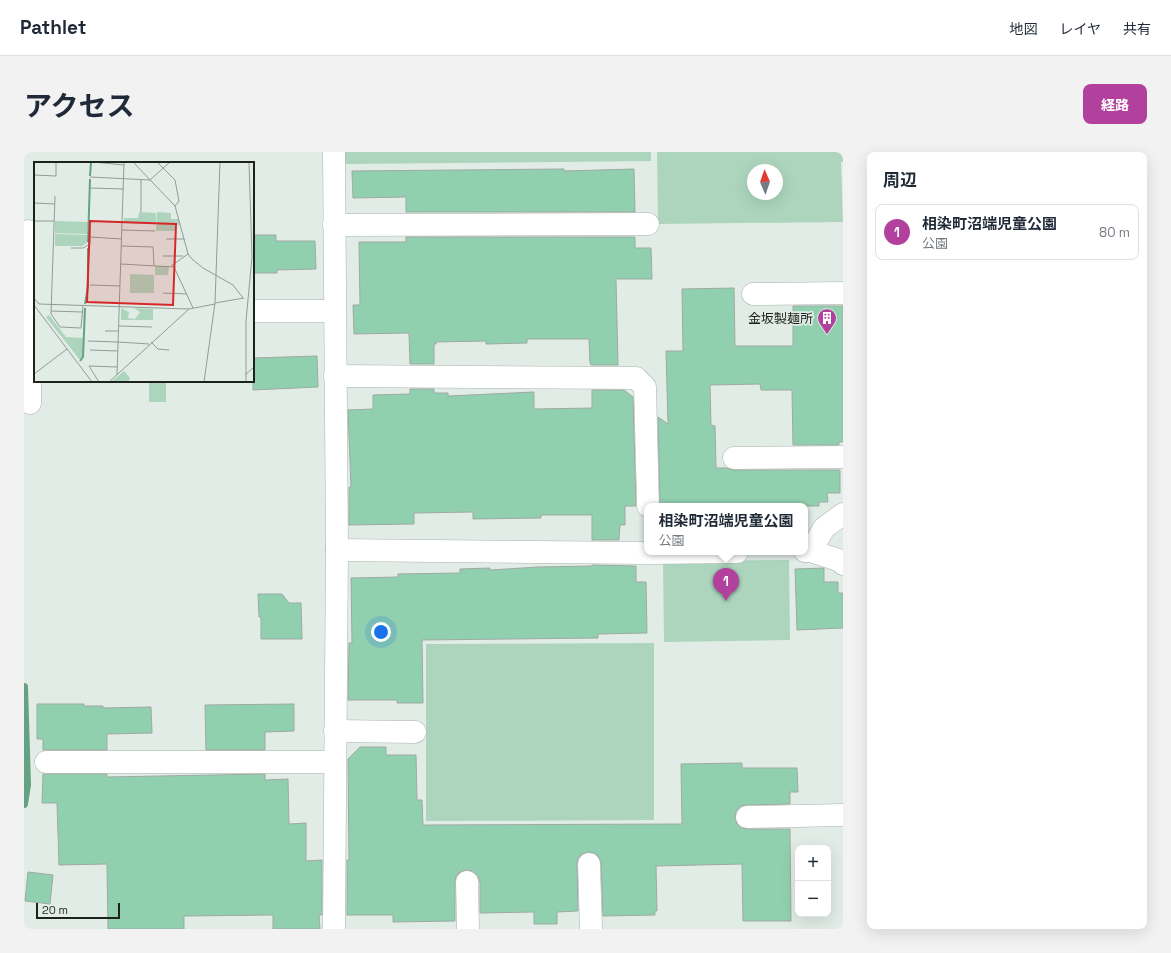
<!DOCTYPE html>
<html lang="ja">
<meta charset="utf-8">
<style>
:root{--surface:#fff;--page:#f2f2f3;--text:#1f2937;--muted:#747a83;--line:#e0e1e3;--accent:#b1419d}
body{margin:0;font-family:"Space Grotesk","Noto Sans JP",sans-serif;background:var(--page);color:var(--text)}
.controls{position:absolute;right:12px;bottom:12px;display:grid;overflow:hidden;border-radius:8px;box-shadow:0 4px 16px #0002}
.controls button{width:36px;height:36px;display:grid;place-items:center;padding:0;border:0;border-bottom:1px solid var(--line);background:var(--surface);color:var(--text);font:20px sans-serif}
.compass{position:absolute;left:723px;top:12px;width:36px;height:36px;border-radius:50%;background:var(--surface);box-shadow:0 4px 16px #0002;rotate:358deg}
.scale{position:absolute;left:12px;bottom:10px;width:84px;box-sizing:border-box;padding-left:4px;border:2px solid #1e221f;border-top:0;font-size:11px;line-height:14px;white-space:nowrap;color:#1e221f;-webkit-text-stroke:3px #e1ece6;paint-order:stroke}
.you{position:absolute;left:357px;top:480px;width:14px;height:14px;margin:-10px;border:3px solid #fff;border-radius:50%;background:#1a73e8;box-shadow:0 0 0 6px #1a73e833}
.badge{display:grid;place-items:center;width:26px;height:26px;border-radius:50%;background:var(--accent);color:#fff;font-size:13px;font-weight:700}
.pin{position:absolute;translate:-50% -33px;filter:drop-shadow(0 1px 2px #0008)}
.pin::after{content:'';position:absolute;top:21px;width:14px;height:12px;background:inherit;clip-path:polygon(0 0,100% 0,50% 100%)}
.popup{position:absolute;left:620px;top:351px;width:164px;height:52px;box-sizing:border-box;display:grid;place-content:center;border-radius:8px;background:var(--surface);filter:drop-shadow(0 1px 3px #0005);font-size:13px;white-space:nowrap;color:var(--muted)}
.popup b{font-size:15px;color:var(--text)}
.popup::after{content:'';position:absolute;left:50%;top:100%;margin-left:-8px;border:8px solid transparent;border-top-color:var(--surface)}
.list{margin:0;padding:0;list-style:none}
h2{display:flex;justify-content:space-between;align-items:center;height:52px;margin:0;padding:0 16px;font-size:17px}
h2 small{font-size:13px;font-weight:400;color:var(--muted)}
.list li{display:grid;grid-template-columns:26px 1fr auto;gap:12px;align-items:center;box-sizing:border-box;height:56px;margin:0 8px 8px;padding:0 8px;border:1px solid var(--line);border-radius:8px}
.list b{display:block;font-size:15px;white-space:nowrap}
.list p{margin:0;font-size:13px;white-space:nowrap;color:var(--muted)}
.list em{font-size:13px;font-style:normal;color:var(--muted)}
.map{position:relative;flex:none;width:819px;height:777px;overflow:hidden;border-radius:8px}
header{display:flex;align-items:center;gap:24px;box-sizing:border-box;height:56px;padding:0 20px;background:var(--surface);border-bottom:1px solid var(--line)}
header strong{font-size:19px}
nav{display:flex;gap:22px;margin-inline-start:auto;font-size:14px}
.intro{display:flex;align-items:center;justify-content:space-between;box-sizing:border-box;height:96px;padding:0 24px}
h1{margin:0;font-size:28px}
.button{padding:10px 18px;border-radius:8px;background:var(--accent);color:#fff;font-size:14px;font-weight:700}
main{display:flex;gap:24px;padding:0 24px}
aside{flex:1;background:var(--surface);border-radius:8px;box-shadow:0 4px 16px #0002}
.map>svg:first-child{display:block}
</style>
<header>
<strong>Pathlet</strong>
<nav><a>地図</a><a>レイヤ</a><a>共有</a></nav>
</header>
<div class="intro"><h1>アクセス</h1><a class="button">経路</a></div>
<main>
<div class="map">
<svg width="819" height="777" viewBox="0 0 819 777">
<rect width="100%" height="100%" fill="#e1ece6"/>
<g fill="#add5be" fill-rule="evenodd">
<path d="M321,0H627V9L321,12Z"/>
<path d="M633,0H819V10H817L819,70L634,72ZM729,18H753V42H729Z"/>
<rect x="125" y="229" width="17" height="21"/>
<path d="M765,408L766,488L640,490L639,409Z"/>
<path d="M630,491V668L402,669V492Z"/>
</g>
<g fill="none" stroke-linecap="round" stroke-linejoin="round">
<path stroke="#64a282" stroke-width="8" d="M0,535L3,633L0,652"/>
</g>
<g fill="#91d0ae" stroke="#9fa9a3">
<path d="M540,17V19L610,17L611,60H382V45L329,46L328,19Z"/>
<path d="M229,83H252V89H291L292,117L253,118V121H229Z"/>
<path d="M382,85H611V96H627L628,127H592L594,213H567L566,211L565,187H503V191L462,192V189L412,190V192H410V212H386L385,181L330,182L329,153H336L335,90H382Z"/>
<path d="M710,136L711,194H769V154H819V290H815V293H769L768,238H737L736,232L686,233L687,273L691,274L692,316H702L710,318H816V341H803L804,350H795V354H636L634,265L644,272L642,199H659L658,137Z"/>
<path d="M293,204L294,235L229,238V206Z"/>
<path d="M386,237H410V241H424V244L510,240V257L568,256V238H600L609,245L612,354H601V373H596L595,388H568V363H517V366L449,367V360L390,361V372L325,373V335H327L324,258L349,257V243L386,242Z"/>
<path d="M568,413L612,414V430H622L623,481L574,482V486L398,488L399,551H373V548H324L325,491H328L327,426L374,425V422L436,421V417L466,416V418L514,415L568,414Z"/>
<path d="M800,416V430H814V441H819V476L773,478L771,417Z"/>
<path d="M234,442H258L265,451H277L278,487H237V465H235Z"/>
<path d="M13,552H60V554H79V556L127,555L128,581L83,582V598H19V587H13Z"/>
<path d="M270,552V579L241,580V598H182L181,553Z"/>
<path d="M336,595H362V603H392L393,648H398L399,673L658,672L657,612L718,611V616H773L774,640H766V652L722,653L717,654L712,659L711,665L713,672L717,676L723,677H766L767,769H719L718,712L632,714L633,759H631V763L579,764L577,711L575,705L571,701L565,700L558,702L554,706L553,712L554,759L533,760V772H510V760L456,761V730L454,724L449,719L443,718L436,720L432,724L431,730V769L369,770V763H323V708H325L324,607Z"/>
<path d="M19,622H83V625L241,622V628L264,627L265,672L282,671V709L298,708V763H295L296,777H249V763L160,764V777H84L83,712L35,713L33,651H18Z"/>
<path d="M4,720L29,723L26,752L1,749Z"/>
</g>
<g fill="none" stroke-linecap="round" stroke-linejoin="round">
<defs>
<g id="minor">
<path d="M310,73L624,72"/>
<path d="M729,142L819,141"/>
<path d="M229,159H311"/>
<path d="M6,217V251"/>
<path d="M0,221L6,217L4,79"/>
<path d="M311,224L612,226L621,235L624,354"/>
<path d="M710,306L819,305"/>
<path d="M313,398L625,401L713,400"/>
<path d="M781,399H787L817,409L819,412"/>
<path d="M787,399L800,376L819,362"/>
<path d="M311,579L391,580"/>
<path d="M22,610H311"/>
<path d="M723,665L819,663"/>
<path d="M565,712L567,777"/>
<path d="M443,730L444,777"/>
<path d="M310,777L313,398L310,0"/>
</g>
</defs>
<use href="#minor" stroke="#a9b4ae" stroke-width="23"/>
<use href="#minor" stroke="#fff" stroke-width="22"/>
</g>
<defs>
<symbol id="building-pin" viewBox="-11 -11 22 30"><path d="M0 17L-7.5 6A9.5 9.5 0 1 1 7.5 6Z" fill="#b1419d" stroke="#e1ece6"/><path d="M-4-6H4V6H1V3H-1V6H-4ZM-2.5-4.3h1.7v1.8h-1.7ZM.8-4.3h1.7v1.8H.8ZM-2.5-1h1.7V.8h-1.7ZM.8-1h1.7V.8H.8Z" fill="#fff"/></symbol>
</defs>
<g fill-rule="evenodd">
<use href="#building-pin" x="792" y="155" width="22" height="30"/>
</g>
<g text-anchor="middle" stroke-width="3.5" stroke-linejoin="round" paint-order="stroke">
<g font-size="13" fill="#1e221f" stroke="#e1ece6" text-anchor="end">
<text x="789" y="171">金坂製麺所</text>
</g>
</g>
<g transform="translate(10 10)">
<rect width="220" height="220" fill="#e1ece6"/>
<path d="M105,50L122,51V62L90,61V56H104ZM123,50L137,51V57H145L146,63H142V69H122ZM21,59L54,60L53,72L21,71ZM21,72L53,73V81L48,84H21ZM121,104H135L134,113H121ZM96,112L120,113V131H96ZM87,146L95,150L94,156L101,157L106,150L100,146L119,147V158H87ZM15,153L32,175L49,176V195L46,198L12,155ZM90,209L96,216L94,220H77Z" fill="#add5be"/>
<path fill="none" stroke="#64a282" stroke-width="2" d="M56,14L57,0M54,80L56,17M51,142L54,125V86M46,199L49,195L51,146"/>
<path fill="none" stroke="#939b96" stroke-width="1" d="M59,0L90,3M99,0L141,44L154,92L158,97L169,106L199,123L209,136M123,0L141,18L145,39L141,44M0,13L22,14V0M56,15L116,18L136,0M57,26L90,27M21,34L17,152L26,165L47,166L49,143M0,41L21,42M107,50V17M0,59H20M88,68L121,69M56,75L88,77M132,77H151M88,84L119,85L120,103M37,86H49L56,82V67M129,94H149M87,102L140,105L159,146M137,104L154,92M56,123L86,124M129,131L153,132M0,136L5,142L155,147L181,142M181,141L210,136M0,143L58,220M17,149L49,150M85,164L118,165M71,169H84M54,179L84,180M84,180L115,182M117,180L124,187L135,188M56,188L84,189M0,212L33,187M83,213L90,0M211,213L220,205M65,220L55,204L83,205M75,220L155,147M170,220L181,141L186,0M212,220V159L218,95L215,0"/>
<path fill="#d62828" fill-opacity="0.15" stroke="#d62828" stroke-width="2" d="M56,59L142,62L139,143L53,140Z"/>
<rect width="220" height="220" fill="none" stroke="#1e221f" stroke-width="2"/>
</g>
</svg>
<div class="controls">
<button>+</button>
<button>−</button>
</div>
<svg class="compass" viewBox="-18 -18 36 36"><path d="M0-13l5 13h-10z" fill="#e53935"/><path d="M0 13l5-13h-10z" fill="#747a83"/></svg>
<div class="scale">20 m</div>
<div class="you"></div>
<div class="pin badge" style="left:702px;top:449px">1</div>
<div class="popup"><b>相染町沼端児童公園</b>公園</div>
</div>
<aside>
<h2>周辺<small></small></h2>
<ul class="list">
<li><span class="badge">1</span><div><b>相染町沼端児童公園</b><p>公園</p></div><em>80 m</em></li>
</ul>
</aside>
</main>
